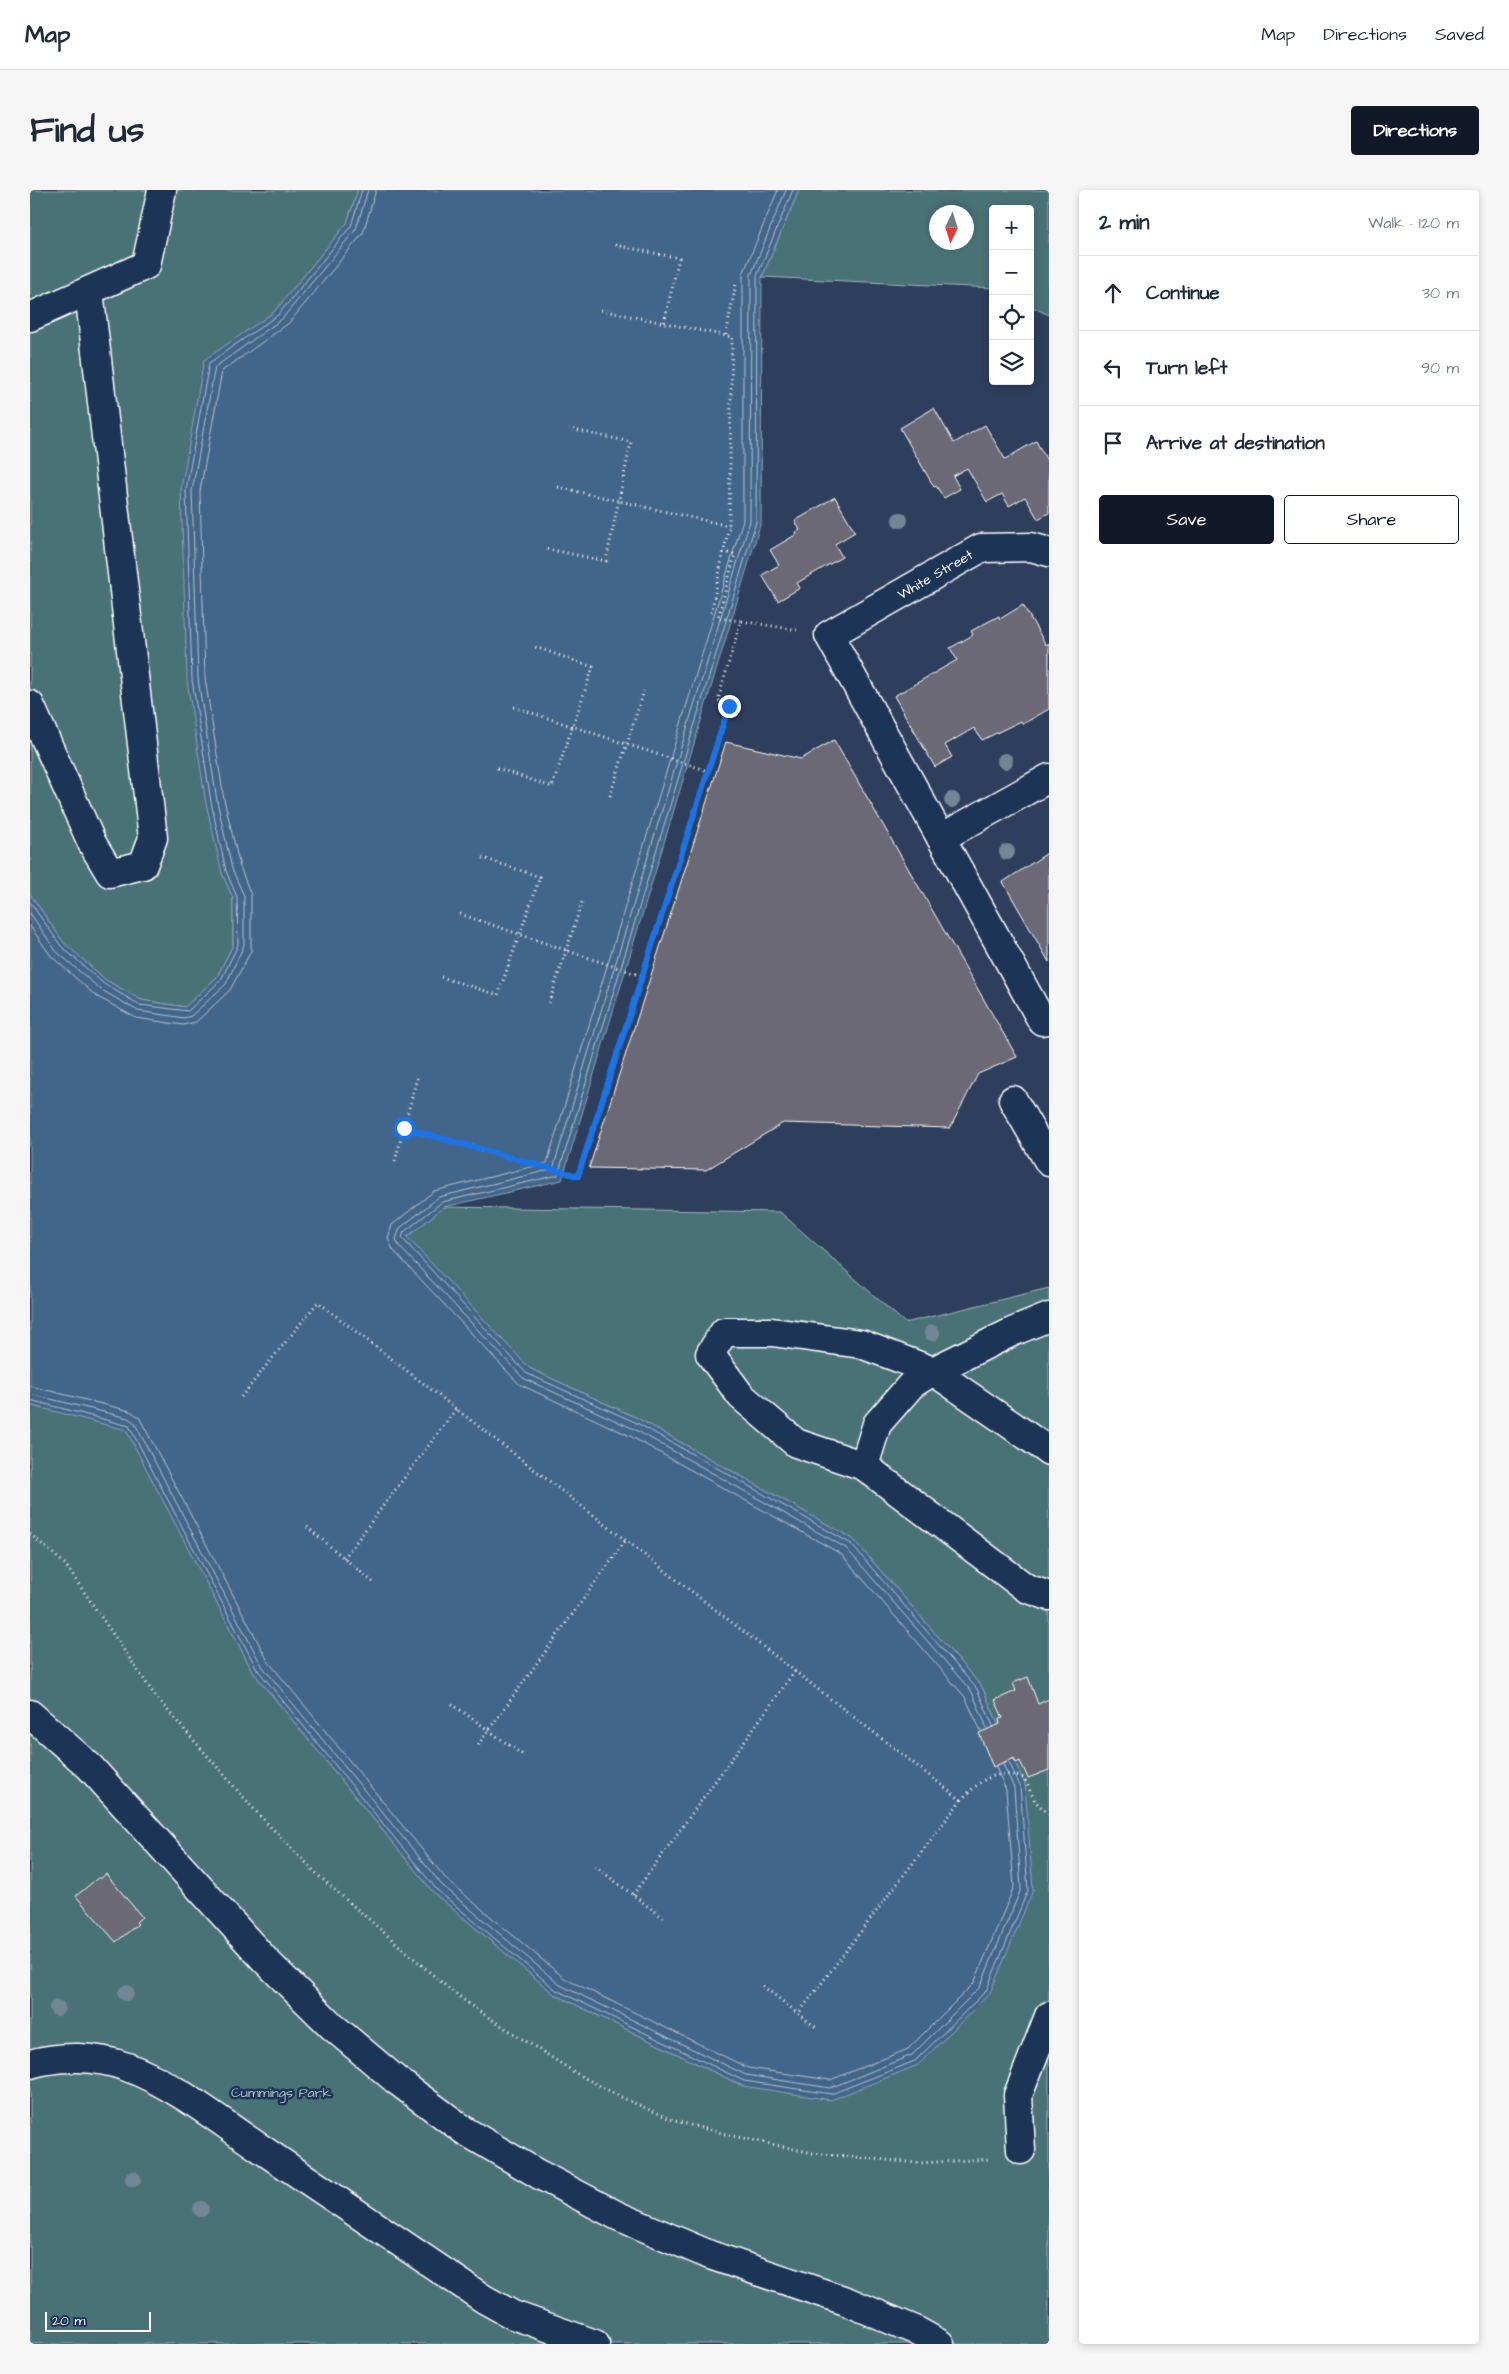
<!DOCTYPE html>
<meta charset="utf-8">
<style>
:root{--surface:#fff;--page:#f6f6f7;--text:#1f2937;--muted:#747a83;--line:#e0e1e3;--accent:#111827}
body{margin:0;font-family:"Architects Daughter",sans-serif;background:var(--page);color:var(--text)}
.controls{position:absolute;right:15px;top:15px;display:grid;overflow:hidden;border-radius:5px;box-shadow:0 2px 8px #0003}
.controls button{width:45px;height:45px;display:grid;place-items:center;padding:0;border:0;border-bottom:1px solid var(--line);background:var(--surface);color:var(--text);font:25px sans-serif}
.compass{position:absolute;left:899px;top:15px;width:45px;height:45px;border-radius:50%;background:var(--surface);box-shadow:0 2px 8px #0003;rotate:184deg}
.scale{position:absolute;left:15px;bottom:12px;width:106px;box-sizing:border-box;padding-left:5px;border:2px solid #fff;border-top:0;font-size:14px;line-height:18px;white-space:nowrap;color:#fff;-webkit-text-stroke:4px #1d3557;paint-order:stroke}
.stop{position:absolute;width:15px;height:15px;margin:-11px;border:4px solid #1a73e8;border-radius:50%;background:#fff}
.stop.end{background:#1a73e8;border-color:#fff;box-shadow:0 1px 5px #0008}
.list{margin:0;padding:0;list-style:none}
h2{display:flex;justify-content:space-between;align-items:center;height:65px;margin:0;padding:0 20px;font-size:21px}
h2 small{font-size:16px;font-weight:400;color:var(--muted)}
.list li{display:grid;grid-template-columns:32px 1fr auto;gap:15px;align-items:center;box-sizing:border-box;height:75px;padding:0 20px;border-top:1px solid var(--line)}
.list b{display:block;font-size:19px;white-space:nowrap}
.list em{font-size:16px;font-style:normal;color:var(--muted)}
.actions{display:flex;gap:10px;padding:15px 20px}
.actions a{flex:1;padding:11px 0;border:1px solid var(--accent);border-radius:5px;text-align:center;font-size:18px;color:var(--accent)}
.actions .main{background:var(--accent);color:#fff}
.icon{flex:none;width:28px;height:28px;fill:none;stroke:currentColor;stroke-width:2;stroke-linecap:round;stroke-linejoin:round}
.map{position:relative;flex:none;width:1019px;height:2154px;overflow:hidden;border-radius:5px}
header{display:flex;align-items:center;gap:30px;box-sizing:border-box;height:70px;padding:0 25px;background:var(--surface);border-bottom:1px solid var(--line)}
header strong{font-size:24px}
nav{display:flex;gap:28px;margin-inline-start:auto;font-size:18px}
.intro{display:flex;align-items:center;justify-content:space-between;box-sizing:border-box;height:120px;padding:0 30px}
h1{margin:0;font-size:35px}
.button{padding:12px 22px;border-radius:5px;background:var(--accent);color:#fff;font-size:18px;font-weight:700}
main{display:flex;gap:30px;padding:0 30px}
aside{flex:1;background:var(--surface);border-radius:5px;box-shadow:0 2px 8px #0003}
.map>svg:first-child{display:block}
</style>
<header>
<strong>Map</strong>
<nav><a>Map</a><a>Directions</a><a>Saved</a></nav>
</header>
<div class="intro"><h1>Find us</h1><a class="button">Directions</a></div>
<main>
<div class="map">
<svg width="1019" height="2154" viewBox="0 0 1019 2154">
<rect width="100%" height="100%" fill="#2d3f5d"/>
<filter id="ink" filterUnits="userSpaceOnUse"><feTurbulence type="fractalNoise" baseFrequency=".02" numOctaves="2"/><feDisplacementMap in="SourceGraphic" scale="10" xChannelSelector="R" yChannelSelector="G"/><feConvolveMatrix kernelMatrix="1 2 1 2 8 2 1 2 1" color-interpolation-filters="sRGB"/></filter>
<g filter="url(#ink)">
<g fill="#487277" stroke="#a4b8bb" fill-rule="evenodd">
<path d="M0,0H328L317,33L244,122L174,171L192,683L203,708V755L187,787L155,817L111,810L76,790L34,753L0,704Z"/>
<path d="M769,0H1019V125L1000,116V19H963V98L732,87ZM906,22H936V52H906Z"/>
<path d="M414,1017L750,1022L875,1133L1019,1098V2154H0V1215L96,1239L223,1482L404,1703L524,1804L713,1896L995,1595L952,1497L823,1349L609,1229L499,1178L376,1047Z"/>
</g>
<path fill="#43668a" stroke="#8ea3b9" d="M328,0H769L732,87L731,332L532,990L414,1017L377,1047L499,1178L609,1229L823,1349L952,1497L995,1595L1003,1700L960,1803L888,1875L801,1910L713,1896L524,1804L404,1703L223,1482L96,1240L0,1215V704L34,753L76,790L111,810L155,817L187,787L203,755V708L192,683L176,613L157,490L151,300L174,170L244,122L317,33Z"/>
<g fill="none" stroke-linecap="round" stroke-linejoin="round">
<g stroke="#b4c2d0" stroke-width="1">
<path d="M748,0L713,84V330L517,973L404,1001L362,1035L358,1048L363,1060L489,1194L600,1246L811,1364L935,1507L951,1541"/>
<path d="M756,0L721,85L720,331L523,979L409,1007L370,1038L366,1049L369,1056L493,1188L604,1239L816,1358L942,1502L957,1538"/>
<path d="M763,0L727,86L726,332L528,985L412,1012L374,1042L372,1048L496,1183L607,1233L820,1353L947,1499L963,1536"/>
<path d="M0,712L31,756L74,794L110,815L158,821L191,790L208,755L207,707L196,681L181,612L162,489L156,300L179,173L248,125L321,36L332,0"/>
<path d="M0,723L26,761L70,799L108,821L154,828L161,826L196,794L214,755V706L202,679L187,611L168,489L162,301L185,177L252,129L326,39L338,0"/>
<path d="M0,736L21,766L66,806L106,828L153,835L166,832L200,800L221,761V705L210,677L194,609L175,488L170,301L192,181L259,133L333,43L346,0"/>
<path d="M0,1196L100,1221L109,1227L238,1471L417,1690L534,1788L718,1878L800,1890L878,1859L944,1793L984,1697L976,1600L966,1577"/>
<path d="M0,1204L98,1228L104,1232L232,1476L412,1695L530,1795L716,1885L800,1898L882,1865L950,1797L991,1699L984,1598L973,1574"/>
<path d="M0,1210L99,1236L227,1479L407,1700L526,1800L714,1891L801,1904L885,1871L956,1801L998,1700L990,1596L979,1572"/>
</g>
</g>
<g fill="#6b6974" stroke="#fff">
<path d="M904,218L924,253L955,235L975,269L1006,251L1019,274V323L1008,329L995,307L979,316L972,304L957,312L937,278L923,286L930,299L914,308L906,296L904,297L870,238Z"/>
<path d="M805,307L825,342L805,354L812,367L767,393L770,398L748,411L732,385L749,375L740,360L767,344L766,342L770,340L765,331Z"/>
<path d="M993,415L1016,455L1019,453V519L993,534L991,531L952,550L944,538L915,555L922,567L905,577L864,506L927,470L920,458L943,445L941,441L969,426L970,429Z"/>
<path d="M804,550L987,867L948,884L920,938L753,933L676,980L559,978L696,552L771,569Z"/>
<path d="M1019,662V772L973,692Z"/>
<path d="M998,1487L1008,1514L1019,1509V1580L998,1588L990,1571L986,1573L984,1568L963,1577L949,1543L970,1534L969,1529L973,1528L965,1510L986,1501L983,1493Z"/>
<path d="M76,1684L112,1727L106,1732L108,1734L86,1752L46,1706L69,1687L70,1689Z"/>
</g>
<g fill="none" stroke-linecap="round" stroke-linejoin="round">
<defs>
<g id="minor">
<path d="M0,127L116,75L132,0"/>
<path d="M1019,362L1001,357L951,358L799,445L1012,831L1019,830"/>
<path d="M0,515L62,653L80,683L113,675L123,648L59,101"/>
<path d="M911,648L1019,588"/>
<path d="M983,910L1019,972"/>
<path d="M1019,1127L982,1142L903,1181L882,1194L847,1234L834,1276L996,1398L1019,1406"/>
<path d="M834,1276L766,1253L711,1206L680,1164L694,1142H742L831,1154L903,1181L1019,1261"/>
<path d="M0,1524L60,1577L235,1770L302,1836L366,1890L435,1941L508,1984L588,2026L680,2065L816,2111L885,2140L910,2154"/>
<path d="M0,1874C31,1865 67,1866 97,1877C145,1895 188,1930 230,1958C305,2009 380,2059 454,2109L483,2125L565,2154"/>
<path d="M991,1960L988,1905L1019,1826"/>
</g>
</defs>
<use href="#minor" stroke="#fff" stroke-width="31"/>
<g stroke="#fff" stroke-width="3" stroke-dasharray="1 4" stroke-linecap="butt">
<path d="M585,55L649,68L634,133"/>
<path d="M571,120L702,147L699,336L681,423"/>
<path d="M696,145L706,93"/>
<path d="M528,297L699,336"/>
<path d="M517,359L576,371L601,252L539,239"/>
<path d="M693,362L705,364L688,428L711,431"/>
<path d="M484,517L678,581"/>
<path d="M467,578L522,597L563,477L505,457"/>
<path d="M580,606L614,501"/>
<path d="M430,724L612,786"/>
<path d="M411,787L468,805L510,687L450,667"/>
<path d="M519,813L553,709"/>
<path d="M374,938L548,986L699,516L688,510L711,431L767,440"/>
<path d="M365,971L388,884"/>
<path d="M211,1207L288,1112L931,1610L768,1824"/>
<path d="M277,1337L344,1393"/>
<path d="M0,1344L35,1374L126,1507L230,1626L290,1687L417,1797L447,1820L549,1885L595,1909L645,1931L703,1946L783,1963L887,1973L961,1969"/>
<path d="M314,1368L426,1219"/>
<path d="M422,1514L493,1565"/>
<path d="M448,1555L596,1350"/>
<path d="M931,1610C951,1590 964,1578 994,1588L1005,1611L1019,1625"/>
<path d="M565,1676L636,1730"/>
<path d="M603,1705L765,1481"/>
<path d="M733,1796L788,1839"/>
</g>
<use href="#minor" stroke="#1d3557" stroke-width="28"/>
</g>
<g fill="#738695">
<circle cx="870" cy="330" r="8"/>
<circle cx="975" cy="571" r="8"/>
<circle cx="922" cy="610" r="8"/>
<circle cx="977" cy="662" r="8"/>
<circle cx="902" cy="1143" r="8"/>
<circle cx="96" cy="1803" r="8"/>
<circle cx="27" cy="1818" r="8"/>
<circle cx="103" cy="1989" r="8"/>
<circle cx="171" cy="2019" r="8"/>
</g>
</g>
<g fill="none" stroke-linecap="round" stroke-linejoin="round" filter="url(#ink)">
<path stroke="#1a73e8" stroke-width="6" d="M374,938L548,986L699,516"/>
</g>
<g text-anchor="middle" stroke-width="5" stroke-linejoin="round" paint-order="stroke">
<g font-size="14" fill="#fff" stroke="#1d3557">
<text transform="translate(905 384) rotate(-30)" y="5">White Street</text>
</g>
<g font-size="14" fill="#adc0c2" stroke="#1d3557">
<text x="251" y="1907">Cummings Park</text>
</g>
</g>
</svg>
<div class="controls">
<button>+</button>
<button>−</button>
<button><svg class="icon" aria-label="locate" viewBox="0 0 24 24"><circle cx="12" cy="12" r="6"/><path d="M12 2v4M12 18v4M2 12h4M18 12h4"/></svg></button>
<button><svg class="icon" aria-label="layers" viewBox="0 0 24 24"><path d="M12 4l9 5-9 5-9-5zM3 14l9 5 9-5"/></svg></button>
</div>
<svg class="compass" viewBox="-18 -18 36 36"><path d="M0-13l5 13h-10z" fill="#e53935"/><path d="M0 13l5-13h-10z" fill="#747a83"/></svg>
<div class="scale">20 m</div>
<div class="stop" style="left:374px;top:938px"></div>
<div class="stop end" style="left:699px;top:516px"></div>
</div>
<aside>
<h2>2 min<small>Walk · 120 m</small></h2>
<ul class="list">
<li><svg class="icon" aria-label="ahead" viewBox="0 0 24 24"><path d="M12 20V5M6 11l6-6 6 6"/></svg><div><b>Continue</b></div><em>30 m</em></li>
<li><svg class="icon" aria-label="left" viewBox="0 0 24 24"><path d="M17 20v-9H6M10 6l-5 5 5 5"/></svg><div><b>Turn left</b></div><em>90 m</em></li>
<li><svg class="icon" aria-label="arrive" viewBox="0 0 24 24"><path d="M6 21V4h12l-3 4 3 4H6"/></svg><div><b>Arrive at destination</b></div></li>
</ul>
<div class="actions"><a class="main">Save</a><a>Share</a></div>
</aside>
</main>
